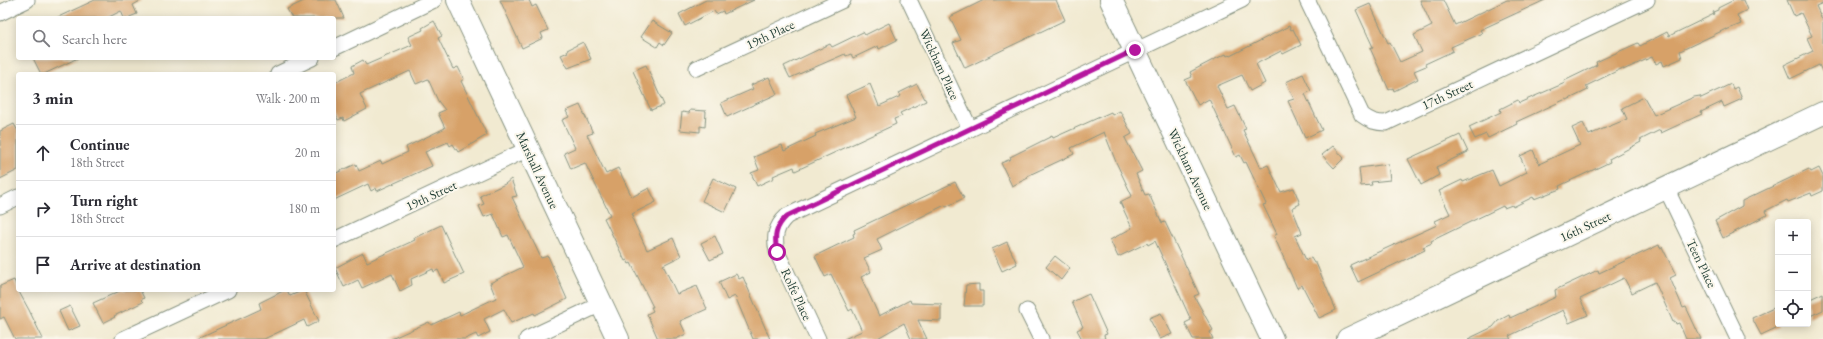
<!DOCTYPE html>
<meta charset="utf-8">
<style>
:root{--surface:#fff;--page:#f7f7f7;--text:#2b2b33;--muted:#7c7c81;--line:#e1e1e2}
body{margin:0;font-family:"EB Garamond",serif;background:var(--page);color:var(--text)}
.controls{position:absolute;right:12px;bottom:12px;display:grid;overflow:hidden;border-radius:4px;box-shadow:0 2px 10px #0003}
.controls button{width:36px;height:36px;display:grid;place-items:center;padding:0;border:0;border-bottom:1px solid var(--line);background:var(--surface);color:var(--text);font:20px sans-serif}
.stop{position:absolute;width:12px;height:12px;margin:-9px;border:3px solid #b5179e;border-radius:50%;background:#fff}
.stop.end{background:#b5179e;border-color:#fff;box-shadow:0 1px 4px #0008}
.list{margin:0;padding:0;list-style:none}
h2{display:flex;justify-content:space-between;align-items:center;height:52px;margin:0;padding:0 16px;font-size:17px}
h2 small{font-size:13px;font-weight:400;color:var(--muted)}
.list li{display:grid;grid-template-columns:26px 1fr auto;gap:12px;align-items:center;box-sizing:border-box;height:56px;padding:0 16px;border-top:1px solid var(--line)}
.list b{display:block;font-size:15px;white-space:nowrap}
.list p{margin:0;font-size:13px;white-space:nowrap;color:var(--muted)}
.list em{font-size:13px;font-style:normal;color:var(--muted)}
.icon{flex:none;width:22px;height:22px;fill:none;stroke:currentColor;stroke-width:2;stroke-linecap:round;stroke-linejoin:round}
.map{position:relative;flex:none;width:1823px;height:339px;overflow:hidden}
.search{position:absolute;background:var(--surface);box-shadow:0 2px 10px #0003;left:16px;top:16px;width:320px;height:44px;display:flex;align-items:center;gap:10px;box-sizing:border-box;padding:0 14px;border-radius:4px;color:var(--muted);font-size:15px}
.panel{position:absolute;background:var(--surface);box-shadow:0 2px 10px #0003;left:16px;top:72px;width:320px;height:220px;border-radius:4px}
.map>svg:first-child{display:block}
</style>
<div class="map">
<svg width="1823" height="339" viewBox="0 0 1823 339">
<rect width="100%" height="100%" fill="#fbf7ec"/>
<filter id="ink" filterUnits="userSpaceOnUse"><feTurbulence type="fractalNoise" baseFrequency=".025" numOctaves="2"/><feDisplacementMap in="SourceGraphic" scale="8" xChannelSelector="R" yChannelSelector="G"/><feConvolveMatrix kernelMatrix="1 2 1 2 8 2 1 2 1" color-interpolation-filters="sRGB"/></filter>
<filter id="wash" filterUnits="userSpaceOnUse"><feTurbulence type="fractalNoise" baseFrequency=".012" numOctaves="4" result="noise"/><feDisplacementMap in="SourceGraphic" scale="16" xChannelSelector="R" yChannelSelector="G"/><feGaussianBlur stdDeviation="0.9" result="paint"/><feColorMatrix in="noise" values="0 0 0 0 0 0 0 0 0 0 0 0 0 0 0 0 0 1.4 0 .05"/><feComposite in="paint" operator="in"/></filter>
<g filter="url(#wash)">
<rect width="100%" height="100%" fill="#f1ead1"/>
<g id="blocks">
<g fill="#d7a167">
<path d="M95,0H142L133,5L137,14L127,18H124L121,11L107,18H56Z"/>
<path d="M306,0H336L344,18H292L287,9Z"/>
<path d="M500,0H529L532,7L536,5L548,30L541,33L543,38L522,48Z"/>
<path d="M706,0H754L724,14L723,11L716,14L714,11L685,26L679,14Z"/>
<path d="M984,0H1056L1065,20L965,68L953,43L961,40L950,17Z"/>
<path d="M1420,0H1443L1455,25L1507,0H1545L1480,30L1482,33L1451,47L1453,51L1425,64L1426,66L1414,71L1418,79L1394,91L1393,88L1389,90L1370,48L1373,47L1356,10L1370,4L1388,43L1390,42L1400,62L1422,52L1414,35L1432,26Z"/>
<path d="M1734,0H1743L1747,10L1737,15L1741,24L1726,30V29L1680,51L1682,58L1664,66L1662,61L1656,64L1652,57L1623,70V68L1586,86L1588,90L1567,100L1566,99L1516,122L1517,124L1488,138L1486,134L1475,139L1469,127L1501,112L1500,109L1518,100L1519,103L1565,83L1564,81L1597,65L1596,62L1638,43L1640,46L1667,32L1669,36L1714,14L1713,12L1718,10V8Z"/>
<path d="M1787,0H1823V3L1816,6L1823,21V73L1819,65L1790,79L1784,65L1813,51L1807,38L1812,36L1801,13L1794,16Z"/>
<path d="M434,21L442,36L438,38L453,69L458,67L464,79L461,81L487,135L458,152L453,144L450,146L448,142L425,152L432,166L377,191L376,188L371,191L368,184L334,200V174L356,164L359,171L381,161L382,164L408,152L406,147L445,128L438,113L445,110L438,101L428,79L416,84L410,71L360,94L367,109L344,121L343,118L338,120L334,111V83L354,73L352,66L363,60L366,65L412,45L408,37L423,30L422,28Z"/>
<path d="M652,21L672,33L664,45L660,42L657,47L641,37Z"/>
<path d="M889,23L897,40L879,49L878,46L853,58L851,54L846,56L845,54L790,78L784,66L830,44L832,47L863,32L865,35Z"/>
<path d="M1289,26L1291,30L1293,29L1301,45L1283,54L1281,51L1256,64L1265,83L1250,91L1242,75L1217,86L1228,109L1235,106L1246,129L1243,130L1261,168L1268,165L1281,192L1294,188L1300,204L1292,208L1302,233L1295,236L1306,260L1311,258L1314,263H1316L1336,310L1319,318L1302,285L1297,288L1274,236L1277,234L1263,205L1266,204L1246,162L1244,163L1240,155L1236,157L1209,99L1198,105L1185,80L1192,77L1190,72L1213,60L1226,54L1227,56L1229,55L1230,56Z"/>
<path d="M583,42L591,59L568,68L561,55L568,52L567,50Z"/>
<path d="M33,58H78L44,74H41Z"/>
<path d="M646,65L664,105L651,110L633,71Z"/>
<path d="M1303,74L1311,91L1305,94L1322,130L1305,138L1288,101L1294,99L1286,82Z"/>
<path d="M769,77L777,94L727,117L721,103L753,89L751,85Z"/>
<path d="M870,84L879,106L901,96L899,93L917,84L926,101L900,113L902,116L894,119L896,124L795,171L794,167L773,176L774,178L757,186L751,173L759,170L754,157L782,145L784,151L816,136L815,134L856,117L846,95Z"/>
<path d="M1731,84L1733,89L1737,87L1742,99L1724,107L1722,102L1701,112L1702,114L1661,133L1660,130L1640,140L1641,142L1609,159L1610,162L1559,186L1560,189L1534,199L1533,197L1513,207L1512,205L1504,208L1503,206L1431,241L1432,243L1423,247L1425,250L1358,282L1350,265L1437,225L1435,221L1450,214L1439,191L1462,180L1463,182L1492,170L1499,186L1527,172L1520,156L1533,150L1539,164L1580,145L1572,128L1583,123L1589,135L1603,129L1627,119L1622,108L1644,97L1654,115L1694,97L1700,96L1701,98Z"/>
<path d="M580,105L593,133L587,135L606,174L618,168L632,197L649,188L656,202L632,214L634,217L632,218L647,250L673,238L681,256L663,265L677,294L697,286L707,309L680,321L686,334L676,339H658L647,314L653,311L651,307H653L631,263L629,264L627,260L625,261L604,218L610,215L585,163L571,169L564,153L575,148L562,120L569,117L566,111Z"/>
<path d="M690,110L706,111L705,127L700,126V132L680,130L682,112L689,113Z"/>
<path d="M1120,111L1132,134L1125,138L1142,171L1136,174L1145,195L1149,194L1162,223L1165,222L1199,294L1194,296L1213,330L1210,332L1213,339H1193L1185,323L1191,320L1155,241L1148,245L1147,243L1118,257L1110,240L1132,228L1120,202L1132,196L1116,162L1104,132L1071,148L1074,154L1027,176L1028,178L1012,186L1001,163L1011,159L1010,157L1052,136L1053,138L1111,112L1112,115Z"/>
<path d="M14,124L18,131V170L0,179V131Z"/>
<path d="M1460,135L1468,152L1436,167L1439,175L1421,185L1408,159Z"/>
<path d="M1333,146L1344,158L1334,168L1322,155Z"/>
<path d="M1388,164L1390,180L1371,182L1372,185L1361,186L1359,168Z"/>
<path d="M1819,168L1823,176V191L1812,196L1811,193L1788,202L1787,200L1765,211L1767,215L1723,238L1715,221L1742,206V201L1809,169L1811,172Z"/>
<path d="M713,178L736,189L725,212L702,201Z"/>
<path d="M511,179L517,196L512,197L541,258L548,256L567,299L535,315L534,313L511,323L504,309L484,319L490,332L478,338L476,334L465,339H391L429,322L431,325L459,312L460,315L496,298L490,283L523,267L508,235L503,237L493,214L484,217L479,206L484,204L480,196L505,184Z"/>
<path d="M955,182L964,198L946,207L945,205L877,239L882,250L864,258L871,272L861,277L879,316L910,300L911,303L941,304V321L918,320L927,339H911L904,323L876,339H844L862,331L852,309L849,311L831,274L825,277L815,256L854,237L853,234L855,233L854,230Z"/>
<path d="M441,225L464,274L444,283L438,270L434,272L433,269L411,279L412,285L400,291L392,274L362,288L358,280L344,287L335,268L363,253L367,262L415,240L414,238Z"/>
<path d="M715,236L723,254L710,260L701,243Z"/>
<path d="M1007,242L1017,264L1002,271L992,249Z"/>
<path d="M1659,245L1660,248L1662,247L1676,275L1670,278L1683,308L1686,307L1701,339H1686L1679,323L1676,324L1675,321L1673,322L1655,282L1632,293L1624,278L1580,299L1588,315L1569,323L1563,310L1509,336L1511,339H1468L1493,327L1498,321L1509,315L1510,318L1556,297L1555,290L1598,270L1599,273Z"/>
<path d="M1055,256L1070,268L1061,280L1046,267Z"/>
<path d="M736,274L739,279L743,277L770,339H753L735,296L727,300L719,282Z"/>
<path d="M14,280L18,290L29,310L43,339H15L4,317L0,319V286Z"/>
<path d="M979,284V291H983V306H964L966,285Z"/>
<path d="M122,290H140L144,298L141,300L143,302L114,316L115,317L103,323L93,303Z"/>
<path d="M285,290H287L290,296L304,290L319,321L307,327L304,320L264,339H196L261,309L259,303Z"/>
<path d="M1823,293V310L1808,317V300Z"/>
<path d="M1089,294L1107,334L1104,335L1105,339H1082L1077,330L1083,327L1072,302Z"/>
<path d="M70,306L80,326L68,331L59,311Z"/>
<path d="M1778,306V327L1761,335L1752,318Z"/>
<path d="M1161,313L1172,334L1160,339L1149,318Z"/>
</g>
</g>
</g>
<g filter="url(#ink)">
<use href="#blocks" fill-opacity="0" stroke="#889482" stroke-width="1"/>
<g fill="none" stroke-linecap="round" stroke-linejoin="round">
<defs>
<g id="street">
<path d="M909,0L970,129"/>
<path d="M1307,0L1362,115C1370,121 1376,123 1386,123L1647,0"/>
<path d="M0,13L27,0"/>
<path d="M334,48L434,0"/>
<path d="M697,68L843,0"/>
<path d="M278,74L312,58"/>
<path d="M1666,188L1738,339"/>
<path d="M0,206L18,197"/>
<path d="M334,240L528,149"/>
<path d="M1027,311L1041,339"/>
<path d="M123,339L228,290"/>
<path d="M527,339L601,304"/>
<path d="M818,339L777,252C774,237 775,227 787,216L1242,0"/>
</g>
<g id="secondary">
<path d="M458,0L618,339"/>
<path d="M1111,0L1272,339"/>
<path d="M1348,339L1823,113"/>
</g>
</defs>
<use href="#street" stroke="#889482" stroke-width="17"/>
<use href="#secondary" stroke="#889482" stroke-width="24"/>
<use href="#street" stroke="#fff" stroke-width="15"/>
<use href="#secondary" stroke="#fff" stroke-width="22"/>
</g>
</g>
<g fill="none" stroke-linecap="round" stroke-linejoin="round" filter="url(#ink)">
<path stroke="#b5179e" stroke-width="5" d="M777,252C774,237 775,227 787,216L1135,50"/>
</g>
<g text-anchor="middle" stroke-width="4" stroke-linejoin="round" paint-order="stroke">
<g font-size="13" fill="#1f3d34" stroke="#fbf7ec">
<text transform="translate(770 34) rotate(-25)" y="5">19th Place</text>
<text transform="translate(940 64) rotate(65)" y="5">Wickham Place</text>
<text transform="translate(1447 94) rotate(-25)" y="5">17th Street</text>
<text transform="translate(1191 169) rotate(65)" y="5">Wickham Avenue</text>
<text transform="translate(538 170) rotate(65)" y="5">Marshall Avenue</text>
<text transform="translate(431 195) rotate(-25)" y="5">19th Street</text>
<text transform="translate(1585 226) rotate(-25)" y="5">16th Street</text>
<text transform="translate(1702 263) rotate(64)" y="5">Teen Place</text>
<text transform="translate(797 294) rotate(65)" y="5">Rolfe Place</text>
</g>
</g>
</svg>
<div class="controls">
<button>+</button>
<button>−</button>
<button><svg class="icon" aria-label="locate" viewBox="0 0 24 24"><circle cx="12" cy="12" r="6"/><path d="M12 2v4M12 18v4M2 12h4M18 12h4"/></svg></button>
</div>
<div class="stop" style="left:777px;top:252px"></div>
<div class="stop end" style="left:1135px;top:50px"></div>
<div class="search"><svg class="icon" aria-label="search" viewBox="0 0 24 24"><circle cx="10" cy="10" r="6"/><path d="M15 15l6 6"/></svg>Search here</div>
<section class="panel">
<h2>3 min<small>Walk · 200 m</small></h2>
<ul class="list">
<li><svg class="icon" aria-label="ahead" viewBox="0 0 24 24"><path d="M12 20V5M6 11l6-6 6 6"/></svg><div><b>Continue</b><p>18th Street</p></div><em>20 m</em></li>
<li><svg class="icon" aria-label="right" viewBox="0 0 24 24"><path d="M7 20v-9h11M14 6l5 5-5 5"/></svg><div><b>Turn right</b><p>18th Street</p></div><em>180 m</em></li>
<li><svg class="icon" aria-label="arrive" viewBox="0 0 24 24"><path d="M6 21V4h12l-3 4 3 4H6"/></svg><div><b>Arrive at destination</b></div></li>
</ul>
</section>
</div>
